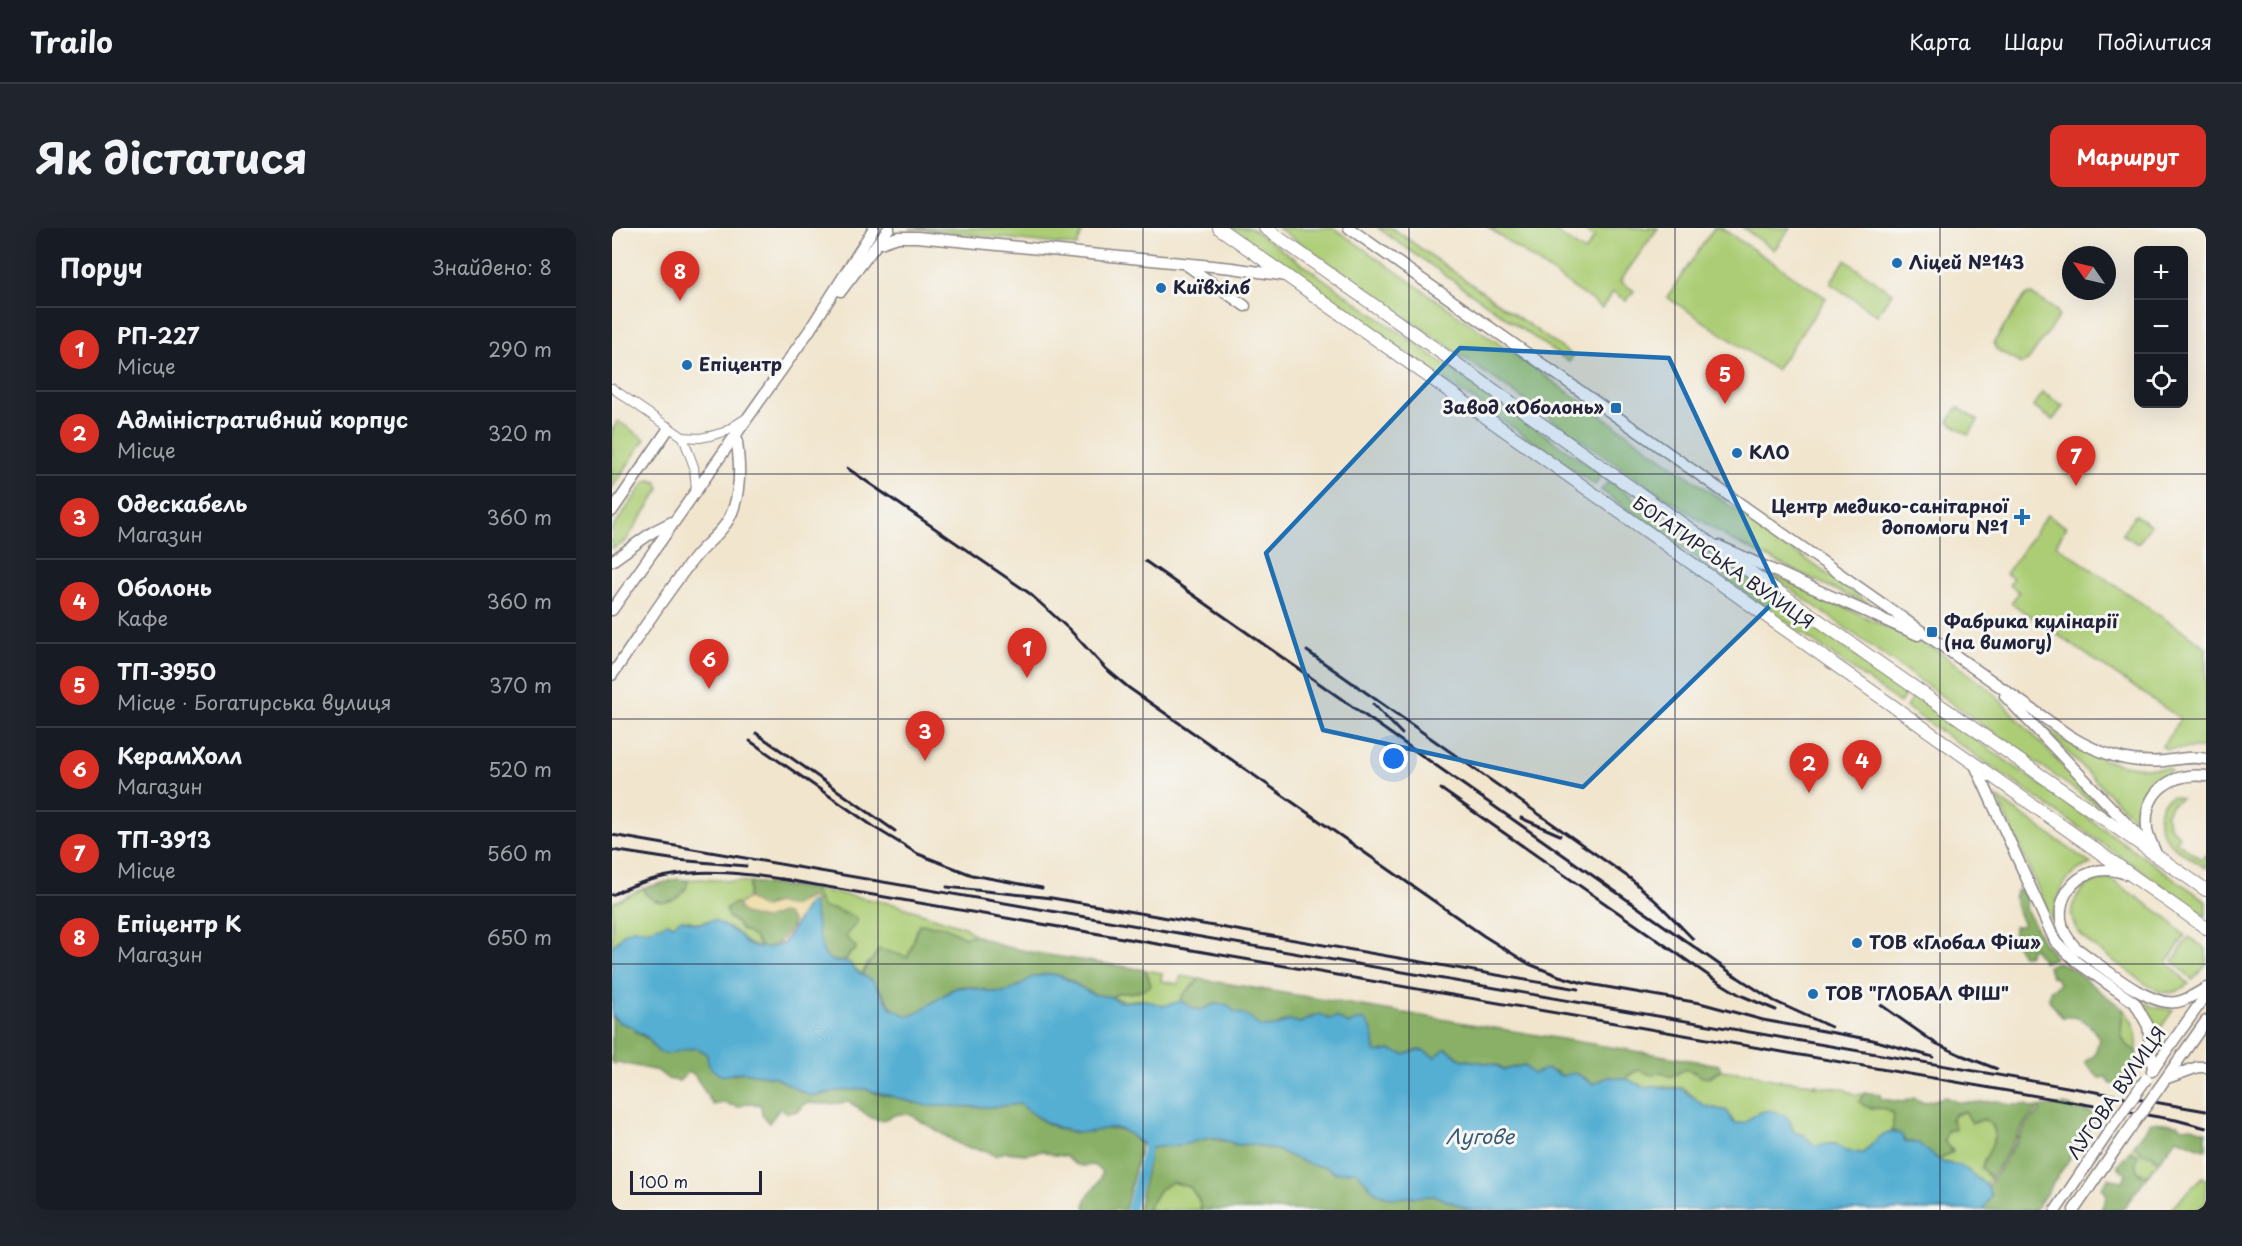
<!DOCTYPE html>
<html lang="uk">
<meta charset="utf-8">
<style>
:root{--surface:#171b24;--page:#20242c;--text:#f1f3f6;--muted:#9ea1a6;--line:#363941;--accent:#d93025}
body{margin:0;font-family:"Playpen Sans",sans-serif;background:var(--page);color:var(--text)}
.controls{position:absolute;right:18px;top:18px;display:grid;overflow:hidden;border-radius:12px;box-shadow:0 6px 24px #0002}
.controls button{width:54px;height:54px;display:grid;place-items:center;padding:0;border:0;border-bottom:2px solid var(--line);background:var(--surface);color:var(--text);font:30px sans-serif}
.compass{position:absolute;left:1450px;top:18px;width:54px;height:54px;border-radius:50%;background:var(--surface);box-shadow:0 6px 24px #0002;rotate:304deg}
.scale{position:absolute;left:18px;bottom:15px;width:132px;box-sizing:border-box;padding-left:6px;border:3px solid #22223b;border-top:0;font-size:16px;line-height:21px;white-space:nowrap;color:#22223b;-webkit-text-stroke:4px #f6f6f2;paint-order:stroke}
.you{position:absolute;left:782px;top:531px;width:21px;height:21px;margin:-15px;border:4px solid #fff;border-radius:50%;background:#1a73e8;box-shadow:0 0 0 9px #1a73e833}
.badge{display:grid;place-items:center;width:39px;height:39px;border-radius:50%;background:var(--accent);color:#fff;font-size:20px;font-weight:700}
.pin{position:absolute;translate:-50% -50px;filter:drop-shadow(0 2px 3px #0008)}
.pin::after{content:'';position:absolute;top:32px;width:21px;height:18px;background:inherit;clip-path:polygon(0 0,100% 0,50% 100%)}
.list{margin:0;padding:0;list-style:none}
h2{display:flex;justify-content:space-between;align-items:center;height:78px;margin:0;padding:0 24px;font-size:26px}
h2 small{font-size:20px;font-weight:400;color:var(--muted)}
.list li{display:grid;grid-template-columns:39px 1fr auto;gap:18px;align-items:center;box-sizing:border-box;height:84px;padding:0 24px;border-top:2px solid var(--line)}
.list b{display:block;font-size:22px;white-space:nowrap}
.list p{margin:0;font-size:20px;white-space:nowrap;color:var(--muted)}
.list em{font-size:20px;font-style:normal;color:var(--muted)}
.icon{flex:none;width:33px;height:33px;fill:none;stroke:currentColor;stroke-width:2;stroke-linecap:round;stroke-linejoin:round}
.map{position:relative;flex:none;width:1594px;height:982px;overflow:hidden;border-radius:12px}
header{display:flex;align-items:center;gap:36px;box-sizing:border-box;height:84px;padding:0 30px;background:var(--surface);border-bottom:2px solid var(--line)}
header strong{font-size:28px}
nav{display:flex;gap:33px;margin-inline-start:auto;font-size:21px}
.intro{display:flex;align-items:center;justify-content:space-between;box-sizing:border-box;height:144px;padding:0 36px}
h1{margin:0;font-size:42px}
.button{padding:15px 27px;border-radius:12px;background:var(--accent);color:#fff;font-size:21px;font-weight:700}
main{display:flex;gap:36px;padding:0 36px}
aside{flex:1;background:var(--surface);border-radius:12px;box-shadow:0 6px 24px #0002}
.map>svg:first-child{display:block}
</style>
<header>
<strong>Trailo</strong>
<nav><a>Карта</a><a>Шари</a><a>Поділитися</a></nav>
</header>
<div class="intro"><h1>Як дістатися</h1><a class="button">Маршрут</a></div>
<main>
<aside>
<h2>Поруч<small>Знайдено: 8</small></h2>
<ul class="list">
<li><span class="badge">1</span><div><b>РП-227</b><p>Місце</p></div><em>290 m</em></li>
<li><span class="badge">2</span><div><b>Адміністративний корпус</b><p>Місце</p></div><em>320 m</em></li>
<li><span class="badge">3</span><div><b>Одескабель</b><p>Магазин</p></div><em>360 m</em></li>
<li><span class="badge">4</span><div><b>Оболонь</b><p>Кафе</p></div><em>360 m</em></li>
<li><span class="badge">5</span><div><b>ТП-3950</b><p>Місце · Богатирська вулиця</p></div><em>370 m</em></li>
<li><span class="badge">6</span><div><b>КерамХолл</b><p>Магазин</p></div><em>520 m</em></li>
<li><span class="badge">7</span><div><b>ТП-3913</b><p>Місце</p></div><em>560 m</em></li>
<li><span class="badge">8</span><div><b>Епіцентр К</b><p>Магазин</p></div><em>650 m</em></li>
</ul>
</aside>
<div class="map">
<svg width="1594" height="982" viewBox="0 0 1594 982">
<rect width="100%" height="100%" fill="#f6f6f2"/>
<filter id="ink" filterUnits="userSpaceOnUse"><feTurbulence type="fractalNoise" baseFrequency=".0167" numOctaves="2"/><feDisplacementMap in="SourceGraphic" scale="12" xChannelSelector="R" yChannelSelector="G"/><feConvolveMatrix kernelMatrix="1 2 1 2 8 2 1 2 1" color-interpolation-filters="sRGB"/></filter>
<filter id="wash" filterUnits="userSpaceOnUse"><feTurbulence type="fractalNoise" baseFrequency=".008" numOctaves="4" result="noise"/><feDisplacementMap in="SourceGraphic" scale="24" xChannelSelector="R" yChannelSelector="G"/><feGaussianBlur stdDeviation="1.35" result="paint"/><feColorMatrix in="noise" values="0 0 0 0 0 0 0 0 0 0 0 0 0 0 0 0 0 1.4 0 .05"/><feComposite in="paint" operator="in"/></filter>
<g filter="url(#wash)">
<rect width="100%" height="100%" fill="#f1e5cd"/>
<g fill="#accd75" stroke="#677858" stroke-width="1.5">
<path d="M297,0H472L465,18Z"/>
<path d="M616,0H639L990,247L983,257Z"/>
<path d="M666,0H722L1268,383L1119,312L1030,254Z"/>
<path d="M766,0H780L961,128L957,134Z"/>
<path d="M877,0H942L941,2L973,24L982,10L970,0H1046L1008,53L1022,63L1014,73L1001,64L990,80Z"/>
<path d="M1102,0H1109L1214,70L1164,142L1055,69Z"/>
<path d="M1131,0H1178L1162,22Z"/>
<path d="M1233,32L1280,65L1265,87L1218,55Z"/>
<path d="M1419,66L1445,83L1447,88L1416,133L1409,136L1384,121L1382,114L1413,68Z"/>
<path d="M1431,165L1451,178L1441,192L1421,179Z"/>
<path d="M1346,179L1366,193L1356,207L1336,193Z"/>
<path d="M6,193L33,211L0,260V202Z"/>
<path d="M37,252L45,254L48,261L13,314L0,321V301L33,254Z"/>
<path d="M997,253L1296,463L1288,475L989,262Z"/>
<path d="M1435,287L1454,299L1444,317L1594,419V520L1554,521L1550,518L1569,491L1399,375L1407,364L1397,357L1401,350L1394,346Z"/>
<path d="M1523,287L1539,297L1526,316L1510,306Z"/>
<path d="M1150,341L1325,422L1377,461L1497,586Z"/>
<path d="M1302,468L1594,673V688L1294,479Z"/>
<path d="M1433,499C1472,528 1508,543 1556,540L1559,543C1539,554 1528,574 1528,597L1432,501Z"/>
<path d="M1560,568L1569,570L1559,577L1554,587L1557,597L1567,608L1564,613L1589,631L1593,627L1594,628V640C1573,626 1540,612 1548,582C1550,574 1554,571 1560,568Z"/>
<path d="M1386,570L1479,636C1451,645 1440,672 1443,699Z"/>
<path d="M88,651L138,654L136,670L127,676L122,675L116,689L142,709L147,718C133,719 130,707 119,701C114,698 101,693 95,693C85,695 87,697 76,692L61,697L56,695L36,702L22,701L13,704L0,719V675L32,660L33,666C57,678 59,674 76,654L74,652Z"/>
<path d="M1491,651H1498L1554,689L1573,708L1555,734L1577,756C1568,762 1562,766 1551,764C1537,761 1524,748 1512,740C1492,725 1447,703 1463,672C1469,660 1478,654 1491,651Z"/>
<path d="M201,661L282,676L352,699L363,707L353,709L333,699L307,696L296,729L256,734L250,746L233,733L238,725L243,722V719L234,709L239,687L222,681H211Z"/>
<path d="M1577,709L1594,721V737L1581,752L1561,733Z"/>
<path d="M533,742L550,745L549,753L566,756L569,748L587,751L570,768L569,773C562,775 553,780 545,777C540,775 538,773 532,772C516,770 519,777 499,769L508,765L526,764L537,749Z"/>
<path d="M1530,774L1542,779L1561,782L1543,808L1540,796L1529,776Z"/>
<path d="M1511,781C1523,794 1526,807 1525,824C1503,811 1510,803 1511,781Z"/>
<path d="M1070,841C1081,842 1087,849 1098,850L1109,842L1132,845L1139,844C1151,852 1188,855 1205,856L1201,858L1229,860L1245,867L1254,865L1247,873L1259,881L1272,880L1282,886L1280,904L1272,906L1251,925L1234,923L1224,916L1202,917L1196,911L1182,904L1178,893L1125,896L1120,892L1115,883L1093,878L1071,860L1045,858L1034,860L1015,851L1016,848L1026,842L1040,847L1048,844L1066,846Z"/>
<path d="M1353,883L1359,893L1363,895L1370,892H1375L1383,903L1374,946L1379,950L1374,957L1350,938L1330,934L1326,931L1341,924L1340,921L1333,916V907L1337,901L1342,902L1340,889Z"/>
<path d="M1523,916C1531,930 1531,921 1541,927C1543,928 1545,931 1548,932L1535,947L1526,944L1523,936L1525,930L1524,925L1517,924Z"/>
<path d="M1590,949L1594,951V974L1587,982H1558Z"/>
<path d="M560,954L578,959L587,972L589,982H535L548,961Z"/>
</g>
<g fill="#89b066" stroke="#566950" stroke-width="1.5">
<path d="M65,651L74,652L76,654C70,679 36,680 32,660Z"/>
<path d="M138,654L201,661L211,680L221,681L243,689L245,693C242,700 235,703 234,709L244,719L243,723L238,725L233,733C228,733 223,734 219,732C204,725 206,692 201,678L203,676L195,670L184,678L158,676L150,680L136,670Z"/>
<path d="M1406,662L1410,663L1415,673L1413,679L1433,717L1436,718L1443,730L1432,734L1421,720L1418,721L1417,727H1410L1402,714V698H1410L1411,696C1408,684 1397,673 1406,662Z"/>
<path d="M122,675L127,676V680L159,689L169,685L174,686L180,693C178,707 164,720 150,720L142,709L129,701L123,693L116,689L114,680Z"/>
<path d="M307,696L333,699L353,709L363,707L391,718L423,725L533,742L539,756C531,765 521,764 509,765C505,765 501,769 497,769C474,770 460,746 438,746C415,746 410,761 392,764C376,766 358,754 343,760C329,766 310,788 296,788C280,787 278,774 270,764C265,757 257,751 250,746L267,721L296,729Z"/>
<path d="M1445,734L1457,739L1511,781C1510,803 1503,811 1525,824L1522,836L1508,856H1499L1494,849L1487,850L1474,836V833L1483,827L1487,811C1478,794 1469,787 1450,789L1437,772L1438,763L1447,756L1445,751L1439,748L1436,738Z"/>
<path d="M587,751L1107,837L1109,842C1084,857 1097,847 1074,841L1058,849L1050,844L1040,847L1026,842L1016,848L1015,851L996,849L982,856L972,849L950,848L943,843L921,846L911,837L892,842L886,837L849,831L836,821H833L823,829L806,822L793,827L778,822L765,825L763,823L762,817L745,793L736,796L728,791H717L712,788L702,787L688,795L673,793L664,798L654,800L646,798L631,786L623,784L613,776H603L589,782L580,780L569,773C572,760 582,760 587,751Z"/>
<path d="M0,788L7,794L21,799L25,805L38,812L40,818L50,825L83,820L90,822L121,847L130,844L163,849L184,859L191,865L206,868L224,863L253,861L266,866L287,869L301,875L364,879L408,876C422,888 440,902 458,904C477,906 498,896 515,904C520,907 524,913 529,917L513,982H474C469,965 489,961 490,944L481,937L470,938L463,936L453,928L442,927L431,923L414,926L393,924L383,928L372,922L352,919L297,886C282,883 275,895 262,891C254,888 246,878 237,874L216,876L194,875L186,883L175,885L168,880L157,895L150,887L149,877L136,875L126,879L112,875L101,877L82,846L77,844L67,853L56,851L46,843L5,834L3,836L0,834Z"/>
<path d="M1254,865L1268,866L1269,871L1290,874L1302,870L1312,875L1333,869L1345,874L1357,875L1386,873L1398,877H1414L1418,880L1452,877L1487,887L1423,982H1371L1379,968L1376,959L1417,893L1429,883L1427,881L1415,892L1379,950L1369,940L1381,914L1383,903L1381,898L1372,891L1360,895L1353,883L1343,886L1339,891L1344,901L1335,903L1332,913L1341,924L1326,931L1301,914H1295L1288,906L1280,904L1282,886C1271,875 1257,886 1247,873Z"/>
<path d="M1539,894L1566,896L1571,900L1580,899L1594,904V922L1565,910L1548,932H1544L1540,926L1529,925L1523,916Z"/>
<path d="M597,910L626,917L640,916L664,922L699,937L714,939L724,945L744,943L764,965L823,968L859,982H589L587,972L578,959L560,954L548,961L535,982H526L539,920Z"/>
<path d="M1517,924L1526,927C1523,936 1522,943 1532,948L1537,946L1510,982H1489L1495,968L1490,959L1496,950L1509,953L1512,952L1514,945L1505,939Z"/>
</g>
<path fill="#eeda9e" stroke="#887e6c" stroke-width="1.5" d="M198,669L203,672L201,678L200,674H197L171,716H166L180,698V693L174,686L169,685L153,691L132,686L127,680V676L136,670L150,680L165,675C180,682 186,675 198,669Z"/>
<path fill="#55afd2" stroke="#3c6886" stroke-width="1.5" d="M197,674H200C206,692 205,711 213,728L222,734H237L243,742L262,754L279,780L295,788L301,787L343,760L355,759L382,764H394L407,758L420,749L438,746L449,748L480,766L499,769L508,774L534,772L551,778L569,773L580,780L589,782L603,776L616,777L623,784L631,786L639,790L648,799L664,798L678,792L688,795L708,786L717,791L724,789L736,796L751,791C762,799 762,811 763,823L765,825L778,822L793,827L806,822L812,823L823,829L833,821C840,822 842,829 849,831C862,835 882,833 892,842L912,837L921,846C941,839 930,839 950,848C970,841 966,850 982,856L996,849L1015,851L1034,860L1045,858L1058,861L1068,860L1093,878L1115,883L1122,895H1133C1147,881 1159,878 1176,890L1182,904L1192,907L1201,917L1224,916L1234,923L1251,925C1260,917 1275,896 1288,906C1291,908 1292,912 1294,914L1306,915L1330,934L1350,938L1375,958L1379,968L1371,982H859L823,968L781,970L764,965L744,943L724,945L714,939L699,937L664,922L640,916L626,917L606,910H597L570,917L535,920C525,913 516,902 503,900C494,899 485,904 476,904C449,906 428,892 408,876L380,879L315,878L253,861L224,863L198,868L163,849L130,844L110,848C101,843 95,839 95,827C81,811 65,829 49,825C41,822 41,815 36,810C30,805 25,806 21,799L7,794L0,787V719L13,704L22,701L36,702L56,695L61,697L69,691L85,696L102,692L128,707L134,716L139,718L155,720L171,716Z"/>
<g fill="none" stroke-linecap="round" stroke-linejoin="round">
<path stroke="#55afd2" stroke-width="9" d="M519,982L535,920"/>
</g>
</g>
<g filter="url(#ink)">
<g fill="none" stroke-linecap="round" stroke-linejoin="round">
<defs>
<g id="street">
<path d="M0,160L71,209L88,210L98,208L112,204L134,190"/>
<path d="M71,209L82,239L84,262"/>
</g>
<g id="secondary">
<path d="M737,0L1458,508C1488,526 1517,536 1552,533C1566,531 1580,528 1594,531"/>
<path d="M265,16L286,9H305L620,40L675,48"/>
<path d="M573,36L633,78"/>
<path d="M229,63L277,0"/>
<path d="M0,283L57,200"/>
<path d="M1107,318L1306,407"/>
<path d="M0,333L42,303L60,294"/>
<path d="M0,382L197,103L262,0"/>
<path d="M0,447C27,408 53,366 83,329C97,312 115,302 122,279C130,254 127,230 124,205"/>
<path d="M1393,468L1533,615"/>
<path d="M1363,537L1443,713L1466,735L1523,775L1536,798L1541,842"/>
<path d="M1543,623C1540,616 1536,608 1535,601C1531,563 1560,544 1594,548"/>
<path d="M1514,646C1465,627 1426,682 1464,720C1488,736 1535,779 1565,774C1576,772 1585,765 1594,760"/>
<path d="M1540,843L1594,767"/>
<path d="M1555,850L1586,839H1594"/>
<path d="M1547,860L1594,793"/>
<path d="M1444,982L1498,902"/>
<path d="M1462,982L1514,906"/>
</g>
<g id="primary">
<path d="M607,0L1594,700"/>
<path d="M653,0L1260,430L1594,662"/>
</g>
</defs>
<use href="#street" stroke="#8a8484" stroke-width="10"/>
<use href="#secondary" stroke="#8a8484" stroke-width="13"/>
<use href="#primary" stroke="#8a8484" stroke-width="14"/>
<use href="#street" stroke="#fff" stroke-width="8"/>
<use href="#secondary" stroke="#fff" stroke-width="10"/>
<use href="#primary" stroke="#fff" stroke-width="12"/>
<g stroke="#22223b" stroke-width="3">
<path d="M235,240L417,365L458,402L493,440L517,460L872,708L917,736L947,748L971,755L1088,775L1151,792L1261,812L1321,829"/>
<path d="M533,333L1125,749"/>
<path d="M695,423L1019,651L1048,677L1081,711"/>
<path d="M761,476L790,506"/>
<path d="M144,505L283,603"/>
<path d="M138,513L265,601L306,626L360,647L430,660"/>
<path d="M829,561L1100,750L1128,767L1164,782"/>
<path d="M909,590L948,607"/>
<path d="M0,607L1594,883"/>
<path d="M0,622L65,632L134,638"/>
<path d="M169,651L1564,892L1594,900"/>
<path d="M335,659L440,670L966,761"/>
<path d="M0,667C60,636 114,643 177,652"/>
<path d="M1119,745L1162,773L1219,799"/>
<path d="M1269,777L1323,815L1349,827L1385,841"/>
</g>
<defs>
<g id="secondary-bridge">
<path d="M1498,902L1534,851"/>
<path d="M1514,906L1547,860"/>
</g>
</defs>
<use href="#secondary-bridge" stroke="#8a8484" stroke-width="13" stroke-linecap="butt"/>
<use href="#secondary-bridge" stroke="#fff" stroke-width="10"/>
</g>
</g>
<path fill="#1f6fb2" fill-opacity="0.2" stroke="#1f6fb2" stroke-width="4.5" stroke-linejoin="round" d="M848,120L1057,130L1168,368L971,559L711,502L654,325Z"/>
<path fill="none" stroke="#22223b" stroke-width="1.5" stroke-opacity="0.55" d="M266,0V982M531,0V982M797,0V982M1063,0V982M1328,0V982M0,246H1594M0,491H1594M0,736H1594"/>
<g fill="#1f6fb2" stroke="#f6f6f2" stroke-width="2">
<circle cx="1285" cy="35" r="6"/>
<circle cx="549" cy="60" r="6"/>
<circle cx="75" cy="137" r="6"/>
<rect x="998" y="174" width="12" height="12" rx="3"/>
<circle cx="1125" cy="225" r="6"/>
<path d="M1407 280h6v6h6v6h-6v6h-6v-6h-6v-6h6z"/>
<rect x="1314" y="398" width="12" height="12" rx="3"/>
<circle cx="1245" cy="715" r="6"/>
<circle cx="1201" cy="766" r="6"/>
</g>
<g text-anchor="middle" stroke-width="6" stroke-linejoin="round" paint-order="stroke">
<g font-size="18" font-weight="bold" fill="#22223b" stroke="#f6f6f2" text-anchor="start">
<text x="1297" y="41">Ліцей №143</text>
<text x="561" y="66">Київхілб</text>
<text x="87" y="143">Епіцентр</text>
<text x="992" y="186" text-anchor="end">Завод «Оболонь»</text>
<text x="1137" y="231">КЛО</text>
<text x="1396" y="285" text-anchor="end">Центр медико-санітарної<tspan x="1396" dy="21">допомоги №1</tspan></text>
<text x="1332" y="400">Фабрика кулінарії<tspan x="1332" dy="21">(на вимогу)</tspan></text>
<text x="1257" y="721">ТОВ «Глобал Фіш»</text>
<text x="1213" y="772">ТОВ "ГЛОБАЛ ФІШ"</text>
</g>
<g font-size="18" fill="#22223b" stroke="#f6f6f2">
<text transform="translate(1111 335) rotate(35)" y="6">БОГАТИРСЬКА ВУЛИЦЯ</text>
<text transform="translate(1505 865) rotate(-55)" y="6">ЛУГОВА ВУЛИЦЯ</text>
</g>
<g font-size="20" font-style="italic" fill="#365a77" stroke="#f6f6f2">
<text x="868" y="916">Лугове</text>
</g>
</g>
</svg>
<div class="controls">
<button>+</button>
<button>−</button>
<button><svg class="icon" aria-label="locate" viewBox="0 0 24 24"><circle cx="12" cy="12" r="6"/><path d="M12 2v4M12 18v4M2 12h4M18 12h4"/></svg></button>
</div>
<svg class="compass" viewBox="-18 -18 36 36"><path d="M0-13l5 13h-10z" fill="#e53935"/><path d="M0 13l5-13h-10z" fill="#9ea1a6"/></svg>
<div class="scale">100 m</div>
<div class="you"></div>
<div class="pin badge" style="left:415px;top:450px">1</div>
<div class="pin badge" style="left:1197px;top:565px">2</div>
<div class="pin badge" style="left:313px;top:533px">3</div>
<div class="pin badge" style="left:1250px;top:562px">4</div>
<div class="pin badge" style="left:1113px;top:176px">5</div>
<div class="pin badge" style="left:97px;top:461px">6</div>
<div class="pin badge" style="left:1464px;top:258px">7</div>
<div class="pin badge" style="left:68px;top:73px">8</div>
</div>
</main>
